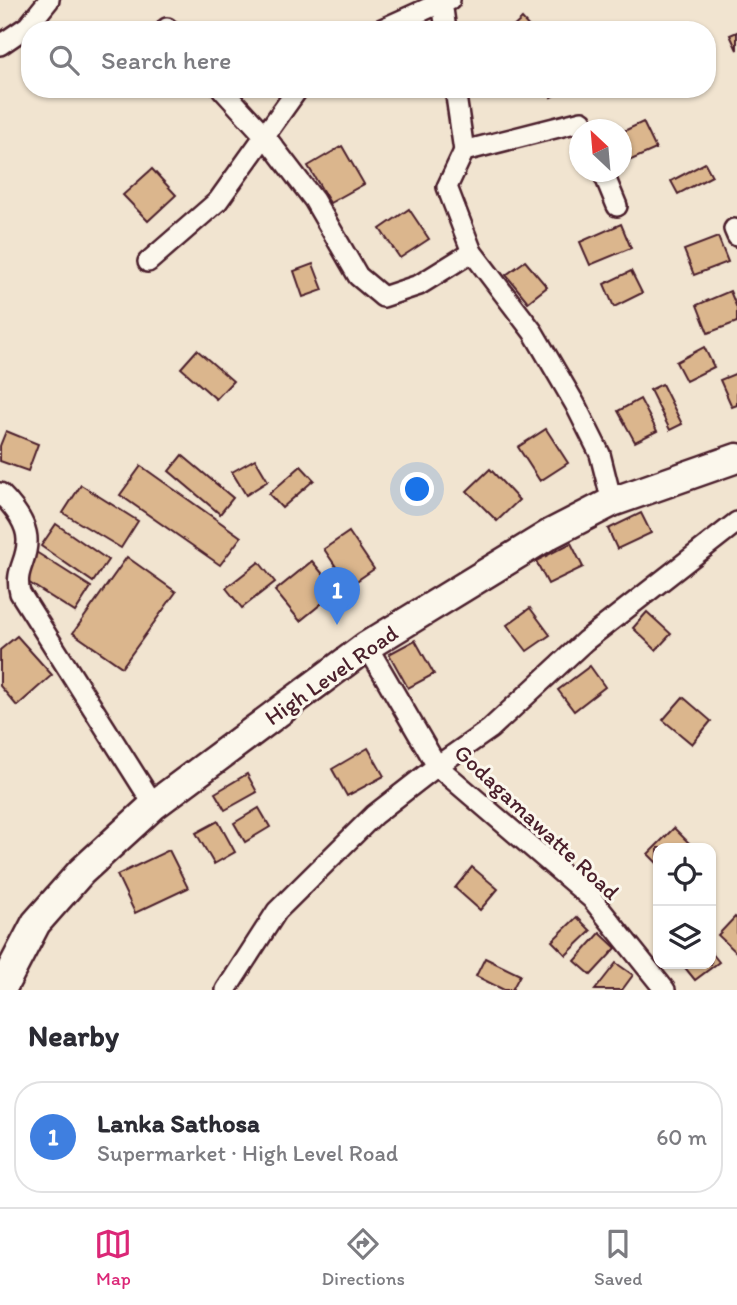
<!DOCTYPE html>
<meta charset="utf-8">
<style>
:root{--surface:#fff;--page:#f2f2f3;--text:#2b2b33;--muted:#7c7c81;--line:#e1e1e2;--accent:#db2777}
body{margin:0;font-family:Itim,sans-serif;background:var(--page);color:var(--text)}
.controls{position:absolute;right:21px;bottom:21px;display:grid;overflow:hidden;border-radius:14px;box-shadow:0 2px 5px #0004}
.controls button{width:63px;height:63px;display:grid;place-items:center;padding:0;border:0;border-bottom:2px solid var(--line);background:var(--surface);color:var(--text);font:35px sans-serif}
.compass{position:absolute;left:569px;top:119px;width:63px;height:63px;border-radius:50%;background:var(--surface);box-shadow:0 2px 5px #0004;rotate:334deg}
.you{position:absolute;left:418px;top:490px;width:24px;height:24px;margin:-18px;border:5px solid #fff;border-radius:50%;background:#1a73e8;box-shadow:0 0 0 10px #1a73e833}
.badge{display:grid;place-items:center;width:46px;height:46px;border-radius:50%;background:var(--accent);color:#fff;font-size:23px;font-weight:700}
.pin{position:absolute;translate:-50% -58px;filter:drop-shadow(0 2px 4px #0008)}
.pin::after{content:'';position:absolute;top:37px;width:24px;height:21px;background:inherit;clip-path:polygon(0 0,100% 0,50% 100%)}
.list{margin:0;padding:0;list-style:none}
h2{display:flex;justify-content:space-between;align-items:center;height:91px;margin:0;padding:0 28px;font-size:30px}
h2 small{font-size:23px;font-weight:400;color:var(--muted)}
.list li{display:grid;grid-template-columns:46px 1fr auto;gap:21px;align-items:center;box-sizing:border-box;height:112px;margin:0 14px 14px;padding:0 14px;border:2px solid var(--line);border-radius:28px}
.list b{display:block;font-size:26px;white-space:nowrap}
.list p{margin:0;font-size:23px;white-space:nowrap;color:var(--muted)}
.list em{font-size:23px;font-style:normal;color:var(--muted)}
.icon{flex:none;width:38px;height:38px;fill:none;stroke:currentColor;stroke-width:2;stroke-linecap:round;stroke-linejoin:round}
.map{position:relative;flex:none;width:737px;height:990px;overflow:hidden}
.search{position:absolute;background:var(--surface);box-shadow:0 2px 5px #0004;left:21px;right:21px;top:21px;height:77px;display:flex;align-items:center;gap:18px;box-sizing:border-box;padding:0 24px;border-radius:28px;color:var(--muted);font-size:26px}
.sheet{height:217px;background:var(--surface)}
nav{display:flex;justify-content:space-around;align-items:center;box-sizing:border-box;height:98px;border-top:2px solid var(--line);background:var(--surface);font-size:19px;color:var(--muted)}
nav a{display:grid;justify-items:center;gap:4px}
nav .on{color:var(--accent)}
.map>svg:first-child{display:block}
</style>
<div class="map">
<svg width="737" height="990" viewBox="0 0 737 990">
<rect width="100%" height="100%" fill="#f1e4d0"/>
<filter id="ink" filterUnits="userSpaceOnUse"><feTurbulence type="fractalNoise" baseFrequency=".0143" numOctaves="2"/><feDisplacementMap in="SourceGraphic" scale="14" xChannelSelector="R" yChannelSelector="G"/><feConvolveMatrix kernelMatrix="1 2 1 2 8 2 1 2 1" color-interpolation-filters="sRGB"/></filter>
<g filter="url(#ink)">
<g fill="#dbb68d" stroke="#4a1f2b" stroke-width="2">
<path d="M522,19L532,30H510Z"/>
<path d="M737,32V50L730,35Z"/>
<path d="M547,89H565L551,97Z"/>
<path d="M643,122L656,149L622,164V132Z"/>
<path d="M342,146L364,184L330,203L308,166Z"/>
<path d="M705,163L712,176L678,194L671,181Z"/>
<path d="M152,169L176,195L148,221L123,195Z"/>
<path d="M409,209L429,239L400,258L380,229Z"/>
<path d="M621,224L631,248L590,265L580,242Z"/>
<path d="M718,237L728,262L694,275L684,250Z"/>
<path d="M525,261L547,287L528,302L506,275Z"/>
<path d="M313,264L323,290L303,297L294,271Z"/>
<path d="M631,271L642,293L614,307L604,284Z"/>
<path d="M730,291L737,308V322L708,333L697,305Z"/>
<path d="M704,347L714,367L686,381L676,362Z"/>
<path d="M197,350L233,381L216,399L181,368Z"/>
<path d="M737,373V405L732,407L720,380Z"/>
<path d="M662,384L682,424L670,430L650,390Z"/>
<path d="M640,399L657,431L635,442L618,411Z"/>
<path d="M546,429L568,463L540,481L518,447Z"/>
<path d="M6,431L38,444L28,471L0,461V446Z"/>
<path d="M182,455L233,498L220,514L169,471Z"/>
<path d="M255,459L268,481L246,495L232,472Z"/>
<path d="M141,466L241,537L220,565L120,495Z"/>
<path d="M301,466L314,480L282,508L269,494Z"/>
<path d="M490,469L519,500L497,521L467,491Z"/>
<path d="M81,485L138,521L121,548L63,513Z"/>
<path d="M641,513L651,533L617,549L608,529Z"/>
<path d="M56,524L108,560L93,582L41,546Z"/>
<path d="M349,532L374,569L349,586L324,549Z"/>
<path d="M571,543L583,567L548,584L536,561Z"/>
<path d="M36,552L91,587L75,612L20,577Z"/>
<path d="M127,557L176,592L122,667L73,633Z"/>
<path d="M312,561L337,591L300,621L275,591Z"/>
<path d="M259,562L275,582L242,608L226,588Z"/>
<path d="M530,608L550,635L527,651L507,625Z"/>
<path d="M647,612L671,634L656,650L633,628Z"/>
<path d="M17,636L52,675L17,706L0,686V650Z"/>
<path d="M415,640L434,674L408,688L389,654Z"/>
<path d="M590,666L605,687L574,711L558,690Z"/>
<path d="M683,697L711,721L692,744L663,720Z"/>
<path d="M368,748L384,776L347,796L332,769Z"/>
<path d="M247,774L257,792L225,810L215,793Z"/>
<path d="M259,808L270,827L245,842L234,823Z"/>
<path d="M218,821L235,852L214,864L196,833Z"/>
<path d="M674,828L694,848H658V864L648,854Z"/>
<path d="M169,850L188,888L135,913L117,875Z"/>
<path d="M472,867L498,889L480,910L455,888Z"/>
<path d="M577,917L591,931L566,955L552,941Z"/>
<path d="M735,917L737,919V953L718,935Z"/>
<path d="M600,933L616,948L591,975L575,961Z"/>
<path d="M711,952L719,962L695,980L682,964H711Z"/>
<path d="M485,958L520,975L512,990H504L476,976Z"/>
<path d="M616,963L633,975L622,990H595Z"/>
</g>
<g fill="none" stroke-linecap="round" stroke-linejoin="round">
<defs>
<g id="minor">
<path d="M167,28L168,30"/>
<path d="M380,30L442,2"/>
<path d="M446,30L442,2L450,0"/>
<path d="M0,45L28,26L49,0"/>
<path d="M222,89L265,136L314,200L358,276L383,297L419,285L472,252"/>
<path d="M455,89L464,151"/>
<path d="M586,130L582,121L464,151L447,187L472,252L533,332L575,404L600,454L612,502"/>
<path d="M603,172L617,206"/>
<path d="M734,229L737,236"/>
<path d="M148,262L218,201L298,89"/>
<path d="M0,493C12,505 28,524 27,542C27,562 14,571 20,593L154,805"/>
<path d="M367,646L437,766L592,899L665,990"/>
<path d="M226,990L277,911L374,815L437,766L490,729L585,641L737,522"/>
</g>
<path id="highway" d="M1,990L36,923L81,872L154,805L367,646L550,534L612,502L737,458"/>
</defs>
<use href="#minor" stroke="#4a1f2b" stroke-width="24"/>
<use href="#highway" stroke="#4a1f2b" stroke-width="33"/>
<use href="#minor" stroke="#fbf7ec" stroke-width="19"/>
<use href="#highway" stroke="#fbf7ec" stroke-width="28"/>
</g>
</g>
<g text-anchor="middle" stroke-width="6" stroke-linejoin="round" paint-order="stroke">
<g font-size="23" fill="#4a1f2b" stroke="#fbf7ec">
<text transform="translate(331 675) rotate(-35)" y="8">High Level Road</text>
<text transform="translate(537 822) rotate(43)" y="8">Godagamawatte Road</text>
</g>
</g>
</svg>
<div class="controls">
<button><svg class="icon" aria-label="locate" viewBox="0 0 24 24"><circle cx="12" cy="12" r="6"/><path d="M12 2v4M12 18v4M2 12h4M18 12h4"/></svg></button>
<button><svg class="icon" aria-label="layers" viewBox="0 0 24 24"><path d="M12 4l9 5-9 5-9-5zM3 14l9 5 9-5"/></svg></button>
</div>
<svg class="compass" viewBox="-18 -18 36 36"><path d="M0-13l5 13h-10z" fill="#e53935"/><path d="M0 13l5-13h-10z" fill="#7c7c81"/></svg>
<div class="you"></div>
<div class="pin badge" style="left:337px;top:625px;background:#3f7fe0">1</div>
<div class="search"><svg class="icon" aria-label="search" viewBox="0 0 24 24"><circle cx="10" cy="10" r="6"/><path d="M15 15l6 6"/></svg>Search here</div>
</div>
<section class="sheet">
<h2>Nearby<small></small></h2>
<ul class="list">
<li><span class="badge" style="background:#3f7fe0">1</span><div><b>Lanka Sathosa</b><p>Supermarket · High Level Road</p></div><em>60 m</em></li>
</ul>
</section>
<nav>
<a class="on"><svg class="icon" aria-label="map" viewBox="0 0 24 24"><path d="M3 6l6-2 6 2 6-2v14l-6 2-6-2-6 2zM9 4v14M15 6v14"/></svg>Map</a>
<a><svg class="icon" aria-label="directions" viewBox="0 0 24 24"><path d="M12 3l9 9-9 9-9-9zM9 14v-3h6M13 9l2 2-2 2"/></svg>Directions</a>
<a><svg class="icon" aria-label="saved" viewBox="0 0 24 24"><path d="M7 4h10v16l-5-4-5 4z"/></svg>Saved</a>
</nav>
